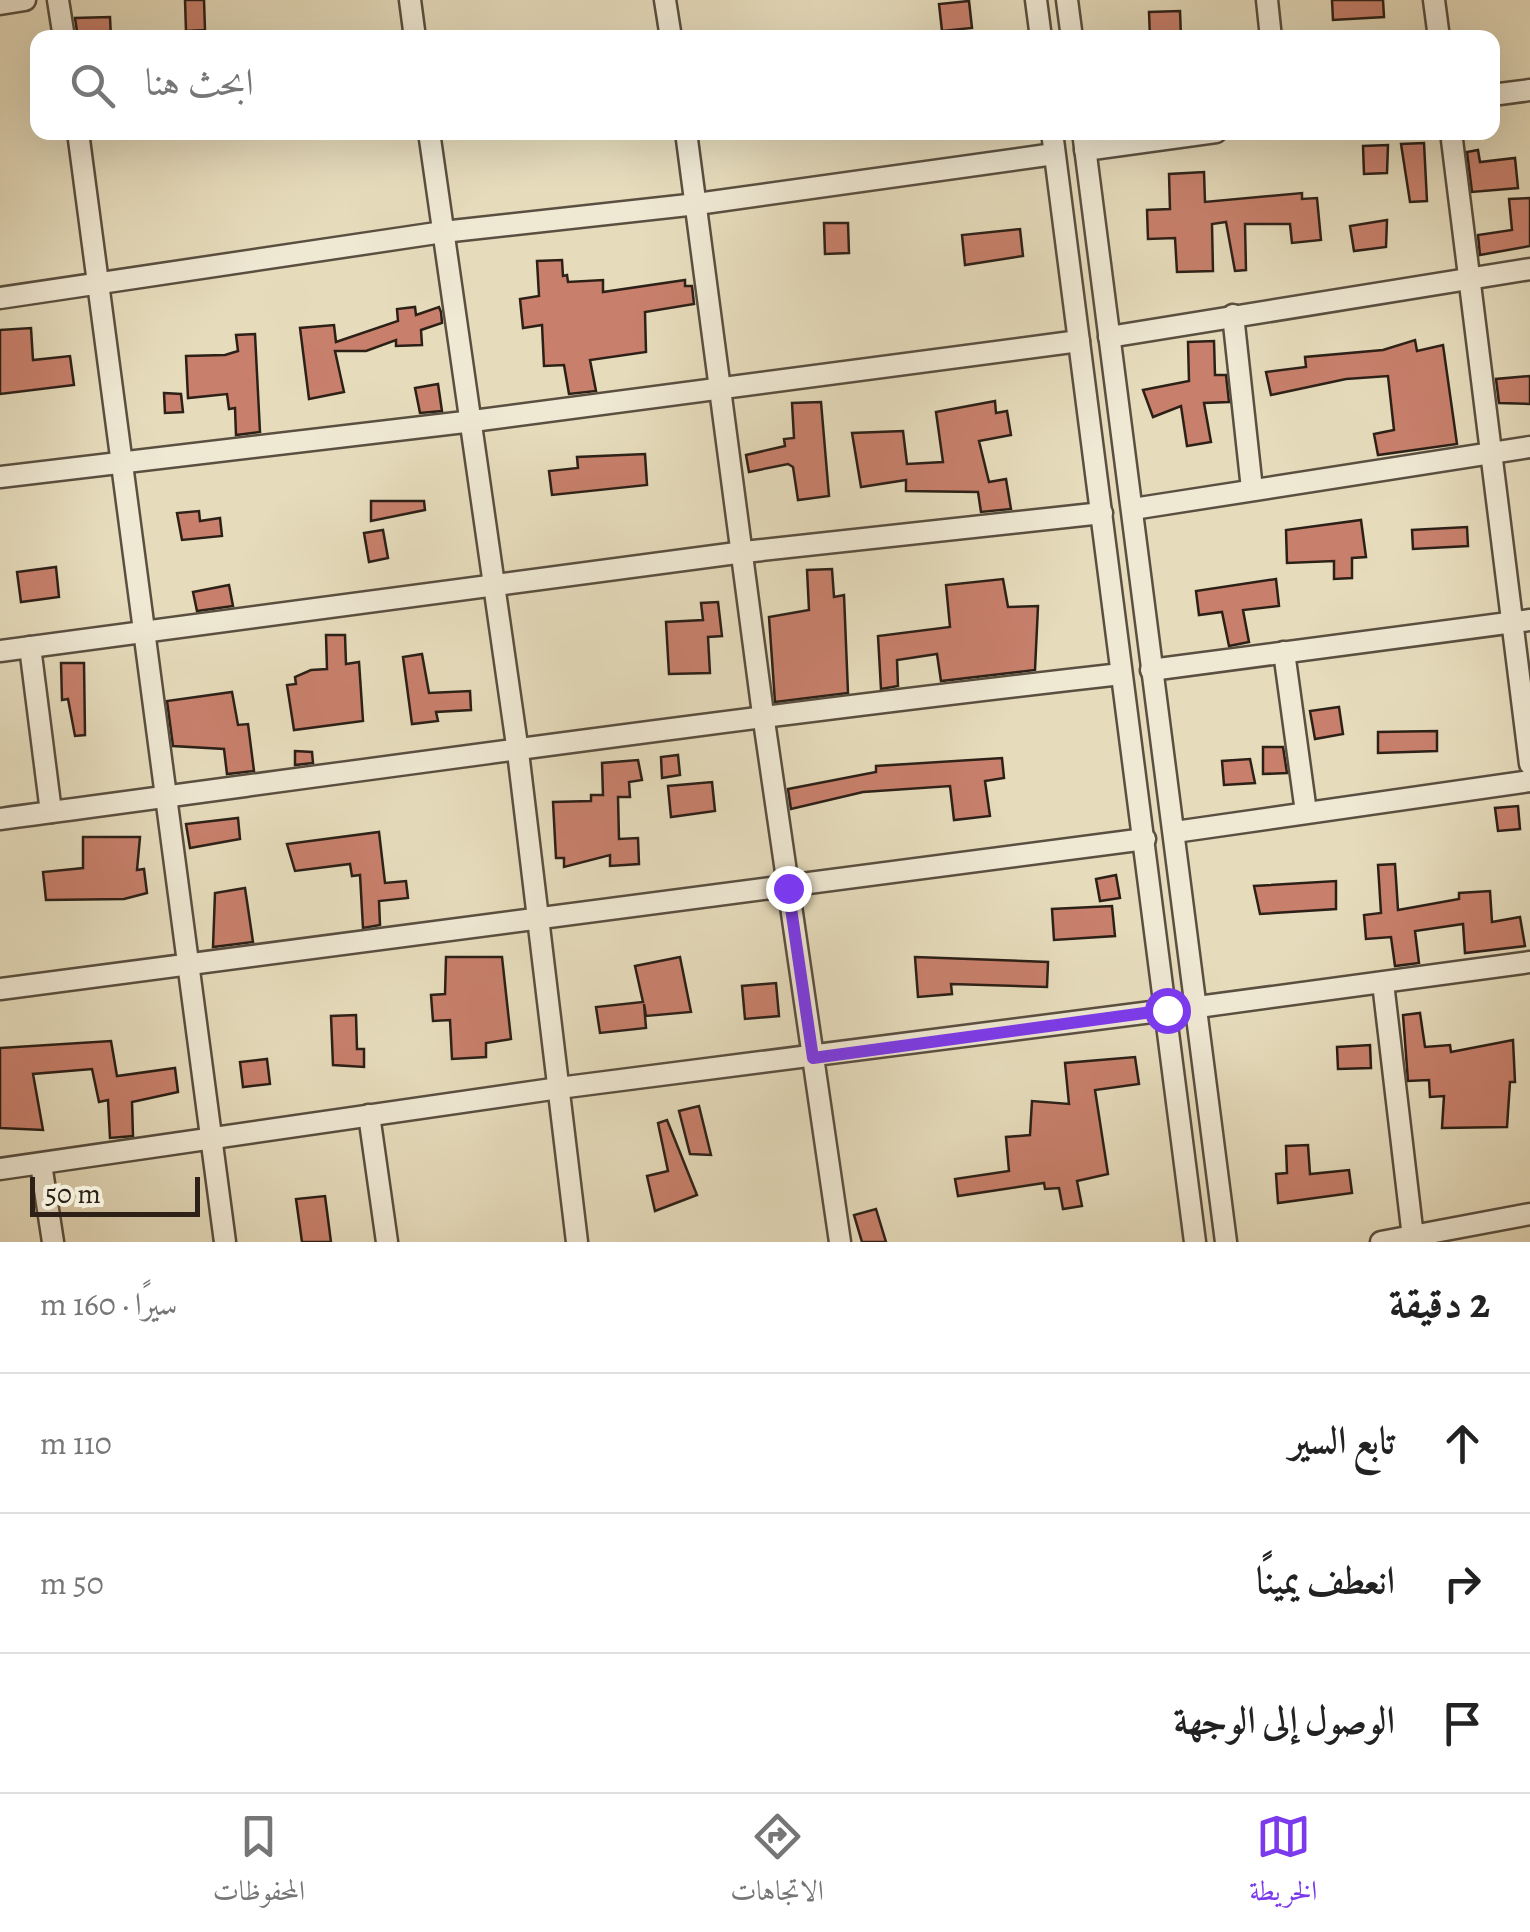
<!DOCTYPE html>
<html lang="ar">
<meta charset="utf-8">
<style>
:root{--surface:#fff;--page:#f2f2f2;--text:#222;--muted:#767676;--line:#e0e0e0;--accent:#7c3aed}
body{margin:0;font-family:Alegreya,Amiri,serif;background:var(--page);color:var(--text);direction:rtl}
.scale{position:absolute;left:30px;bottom:25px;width:170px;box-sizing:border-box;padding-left:10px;border:5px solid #2c2017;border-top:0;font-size:28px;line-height:35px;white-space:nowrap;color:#2c2017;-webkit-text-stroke:8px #efe8d3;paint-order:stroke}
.stop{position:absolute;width:30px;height:30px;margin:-22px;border:8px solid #7c3aed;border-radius:50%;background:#fff}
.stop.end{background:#7c3aed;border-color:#fff;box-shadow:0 2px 10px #0008}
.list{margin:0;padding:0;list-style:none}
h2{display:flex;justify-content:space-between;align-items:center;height:130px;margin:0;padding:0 40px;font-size:42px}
h2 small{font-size:32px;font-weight:400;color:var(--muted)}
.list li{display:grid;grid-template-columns:65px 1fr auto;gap:30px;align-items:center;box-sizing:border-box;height:140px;padding:0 40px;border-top:2px solid var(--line)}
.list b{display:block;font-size:38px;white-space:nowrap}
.list em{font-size:32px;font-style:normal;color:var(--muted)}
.icon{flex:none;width:55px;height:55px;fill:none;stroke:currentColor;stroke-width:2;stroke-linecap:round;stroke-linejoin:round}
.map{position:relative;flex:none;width:1530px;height:1242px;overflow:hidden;direction:ltr}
.search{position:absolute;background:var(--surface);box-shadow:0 10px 40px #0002;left:30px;right:30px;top:30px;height:110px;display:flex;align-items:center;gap:25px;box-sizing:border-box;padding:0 35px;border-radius:20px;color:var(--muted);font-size:38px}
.sheet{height:550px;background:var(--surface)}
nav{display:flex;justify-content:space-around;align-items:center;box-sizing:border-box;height:140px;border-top:2px solid var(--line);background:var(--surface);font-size:28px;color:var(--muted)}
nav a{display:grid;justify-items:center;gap:5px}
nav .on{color:var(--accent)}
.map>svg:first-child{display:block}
</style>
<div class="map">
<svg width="1530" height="1242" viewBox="0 0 1530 1242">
<rect width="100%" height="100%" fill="#e6dcbc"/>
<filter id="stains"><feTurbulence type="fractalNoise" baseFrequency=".002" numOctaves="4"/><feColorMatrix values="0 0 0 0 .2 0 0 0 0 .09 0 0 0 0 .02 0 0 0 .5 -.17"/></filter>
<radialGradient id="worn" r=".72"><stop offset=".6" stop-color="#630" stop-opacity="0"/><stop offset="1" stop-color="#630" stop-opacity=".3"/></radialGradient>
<g fill="#c8806c" stroke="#2c2017" stroke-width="2.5">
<path d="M185,0H204L205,30L186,31Z"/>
<path d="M1332,0H1383L1384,17L1333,20Z"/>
<path d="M969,1L972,28L942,31L939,4Z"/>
<path d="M1180,11L1181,38H1150L1149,12Z"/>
<path d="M110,17L111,38H78L75,18Z"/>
<path d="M1424,143L1427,201L1410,202L1401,144Z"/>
<path d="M1388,145L1387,173L1364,174L1363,146Z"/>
<path d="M1478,150L1480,162L1515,158L1518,188L1472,192L1467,152Z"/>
<path d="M1204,172L1205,202L1302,193V199L1317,198L1321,240L1292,243L1290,224H1245L1246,270L1235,271L1226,222L1212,224L1213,271L1177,272L1175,238L1148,239L1147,210L1170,209L1169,174Z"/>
<path d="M1530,198V246L1480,255L1478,235L1512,230L1509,199Z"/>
<path d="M1387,220L1386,247L1354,251L1350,226Z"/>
<path d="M824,223H848L849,253L825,254Z"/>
<path d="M1020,229L1023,256L965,265L962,235Z"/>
<path d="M562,260L563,276L567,275L568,282L603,280V292L685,280V286H692L694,304L645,312L646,352L590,360L596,391L569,394L564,365L544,366L542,325L523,328L520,299L539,296L537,261Z"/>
<path d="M415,307L416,315L439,307L441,312L442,323L421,330L422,345L396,346V340L366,351H335L344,392L309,399L300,328L334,325L336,342L398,321L397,309Z"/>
<path d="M31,328L33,360L70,356L74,385L0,394V330Z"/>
<path d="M255,334L260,432L236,435L235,408L229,409L227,394L188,398L186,356L225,355L238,351L236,335Z"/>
<path d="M1415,340L1417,351L1443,345L1457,444L1378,455L1374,434L1394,430L1388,376L1346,379L1271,395L1266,372L1306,367L1305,357L1383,350Z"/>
<path d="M1214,341L1215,375H1226L1229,402L1204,403L1211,442L1187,446L1181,406L1153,417L1143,390L1189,381L1188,342Z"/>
<path d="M1530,376V404L1499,403L1496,379Z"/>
<path d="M438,384L442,411L420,413L415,388Z"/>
<path d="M164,393L181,394L183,412L165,413Z"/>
<path d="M995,401L996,413L1007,411L1011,435L979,441L989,482L1006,479L1011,509L981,512L978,492L906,491V480L861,487L852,433L903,431L907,464L943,462L936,412Z"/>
<path d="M821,402L829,496L798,500L793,467L788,464L749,472L746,455L785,446L784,439L794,438L792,403Z"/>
<path d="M645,454L647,485L552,495L549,471L578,468L577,457Z"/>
<path d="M371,501H424L425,510L371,521Z"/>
<path d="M199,511L200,521L220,518L222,536L182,540L177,513Z"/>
<path d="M1361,520L1366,557L1352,558V578L1334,579V561L1287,563L1286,530Z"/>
<path d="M1467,527L1468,546L1413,549L1412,530Z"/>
<path d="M383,530L388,558L369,562L364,533Z"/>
<path d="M56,567L59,597L21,602L17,572Z"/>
<path d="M832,569L834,597L844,595L848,693L775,702L769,617L809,610L807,570Z"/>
<path d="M1003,579L1008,607L1038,606L1035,670L941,681L937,654L897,660L898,686L881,689L878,636L950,627L946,585Z"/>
<path d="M1276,579L1279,606L1243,610L1249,642L1229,646L1222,612L1199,615L1196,591Z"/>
<path d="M229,585L233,606L197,611L193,592Z"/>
<path d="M718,602L722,636L708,637L710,673L669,674L666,622L703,620L701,603Z"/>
<path d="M326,635H345L346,664L359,662L363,721L294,730L287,685L296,684L295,677L311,670L327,669Z"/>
<path d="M422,654L429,693L470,691L471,710L436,712L438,721L412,724L403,657Z"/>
<path d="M61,663H84L85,735L75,736L68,699L62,700Z"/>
<path d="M232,692L238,725L248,724L254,771L227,774L224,749L173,746L167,701Z"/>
<path d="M1339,707L1343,734L1315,739L1310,711Z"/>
<path d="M1437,731V751L1378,753V732Z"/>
<path d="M1263,747H1283L1287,773L1263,774Z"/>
<path d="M295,751L312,752L313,763L295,765Z"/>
<path d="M678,755L680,775L662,778L661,757Z"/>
<path d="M1002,758L1004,778L985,781L990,816L954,820L950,786L863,792L791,809L788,789L876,772V766Z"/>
<path d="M1250,759L1255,783L1224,785L1222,761Z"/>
<path d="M638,760L642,780L629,782L630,797H618L619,839L638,838L639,864L610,866V855L564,867V858H556L553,802L591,801V795H603L602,763Z"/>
<path d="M712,782L715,811L671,817L668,786Z"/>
<path d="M1518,806L1520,829L1498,831L1495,808Z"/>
<path d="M238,818L240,839L190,848L186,824Z"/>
<path d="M379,832L385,883L406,881L408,898L379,901L380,925L363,928L360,875L352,876L350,864L295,871L287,844Z"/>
<path d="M83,837H140L137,870L144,869L147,893L124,899L46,900L43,872L83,868Z"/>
<path d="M1395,864L1398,910L1459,899V893L1490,891L1492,922L1520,917L1525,946L1465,953L1463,924L1415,931L1419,963L1395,966L1391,937L1366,939L1364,915L1381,913L1378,865Z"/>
<path d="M1116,875L1120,898L1100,901L1096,879Z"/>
<path d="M1336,881V909L1260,914L1254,886Z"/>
<path d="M245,888L253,942L213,947L215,893Z"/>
<path d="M1112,906L1115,936L1054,940L1052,909Z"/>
<path d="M446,957H502L511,1039L486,1043V1057L452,1059L450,1020L433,1021L431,995L445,994Z"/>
<path d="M680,957L691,1012L646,1016L644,1004L646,1028L600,1033L596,1007L643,1002L635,966Z"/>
<path d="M915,957L1048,962L1047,987L951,984L952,994L918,997Z"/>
<path d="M776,983L779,1016L745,1019L742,986Z"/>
<path d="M1420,1013L1425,1047L1450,1045L1451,1052L1513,1040L1515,1082H1510L1507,1127L1442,1128L1444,1096L1430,1097L1429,1080L1408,1081L1403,1015Z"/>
<path d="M356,1015L357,1049H364V1067L333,1065L331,1016Z"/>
<path d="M111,1041L117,1076L175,1068L178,1092L132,1102L133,1136L110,1138L108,1100L99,1102L92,1069L33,1074L43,1130L0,1128V1048Z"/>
<path d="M1370,1045L1371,1068L1338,1069L1337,1047Z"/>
<path d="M1135,1057L1139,1084L1095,1090L1108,1174L1077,1181L1082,1206L1063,1209L1059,1188L1045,1189L1044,1183L958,1196L955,1179L1009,1171L1006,1137L1030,1135L1032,1101L1069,1104L1065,1063Z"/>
<path d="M267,1059L270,1084L243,1087L240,1062Z"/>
<path d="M699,1106L711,1155L690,1154L679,1111Z"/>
<path d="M667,1120L697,1195L655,1211L647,1176L668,1171L658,1123Z"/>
<path d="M1308,1145L1310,1174L1349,1170L1352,1193L1278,1203L1276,1174L1287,1173L1286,1146Z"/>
<path d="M325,1196L331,1242H302L296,1199Z"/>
<path d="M876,1209L886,1242H862L854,1215Z"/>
</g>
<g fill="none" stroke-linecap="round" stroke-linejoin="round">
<defs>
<g id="street">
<path d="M58,0L64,38"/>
<path d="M410,0L415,38"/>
<path d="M665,0L671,38"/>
<path d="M1036,0L1041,38"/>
<path d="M1067,0L1072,38"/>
<path d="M1267,0L1271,38"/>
<path d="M1434,0L1439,38"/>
<path d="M0,4L25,0"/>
<path d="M1492,95L1530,90"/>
<path d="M78,132L225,1242"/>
<path d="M429,132L518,752L577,1242"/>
<path d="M686,132L763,714L840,1242"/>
<path d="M1052,132L1195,1242"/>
<path d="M1083,132L1226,1242"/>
<path d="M1451,132L1530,764"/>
<path d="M1085,150L1216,132"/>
<path d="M0,298L443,232L697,204L1054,154"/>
<path d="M1233,315L1252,489"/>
<path d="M1109,337L1530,269"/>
<path d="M0,477L473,421L1079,341"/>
<path d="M1133,509L1530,447"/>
<path d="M30,647L51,812"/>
<path d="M0,651L744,552L1102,513"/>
<path d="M1284,652L1306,812"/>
<path d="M1151,670L1530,620"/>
<path d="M0,819C374,769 747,716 1121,674"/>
<path d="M1175,832L1530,781"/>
<path d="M1383,983L1413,1237"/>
<path d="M0,989L1145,839"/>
<path d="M1198,1007L1530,962"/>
<path d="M369,1115L387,1242"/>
<path d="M41,1164L53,1242"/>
<path d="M0,1169L559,1088L1167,1010"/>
<path d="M1381,1242L1530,1214"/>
</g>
</defs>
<use href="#street" stroke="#5a4f40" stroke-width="25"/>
<use href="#street" stroke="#efe8d3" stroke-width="20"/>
</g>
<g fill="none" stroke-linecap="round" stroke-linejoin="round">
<path stroke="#7c3aed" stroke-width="12" d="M788,888L813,1058L1167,1010"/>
</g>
<rect width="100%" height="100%" filter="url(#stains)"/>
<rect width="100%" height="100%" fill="url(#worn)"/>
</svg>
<div class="scale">50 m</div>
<div class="stop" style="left:1167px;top:1010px"></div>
<div class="stop end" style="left:788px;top:888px"></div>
<div class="search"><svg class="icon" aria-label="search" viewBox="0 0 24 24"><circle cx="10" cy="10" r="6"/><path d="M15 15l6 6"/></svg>ابحث هنا</div>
</div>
<section class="sheet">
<h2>2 دقيقة<small>سيرًا · 160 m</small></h2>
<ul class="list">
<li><svg class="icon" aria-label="ahead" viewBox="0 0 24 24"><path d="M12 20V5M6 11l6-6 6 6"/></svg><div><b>تابع السير</b></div><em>110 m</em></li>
<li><svg class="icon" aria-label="right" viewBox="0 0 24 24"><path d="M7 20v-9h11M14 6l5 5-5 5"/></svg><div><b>انعطف يمينًا</b></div><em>50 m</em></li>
<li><svg class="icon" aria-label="arrive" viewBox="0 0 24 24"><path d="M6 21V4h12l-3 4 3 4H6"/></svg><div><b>الوصول إلى الوجهة</b></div></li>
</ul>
</section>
<nav>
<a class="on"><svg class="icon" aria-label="map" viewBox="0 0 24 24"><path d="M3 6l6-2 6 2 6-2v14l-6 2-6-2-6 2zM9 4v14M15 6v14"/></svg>الخريطة</a>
<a><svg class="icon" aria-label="directions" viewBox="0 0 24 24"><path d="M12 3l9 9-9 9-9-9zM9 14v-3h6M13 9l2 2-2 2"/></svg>الاتجاهات</a>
<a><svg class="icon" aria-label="saved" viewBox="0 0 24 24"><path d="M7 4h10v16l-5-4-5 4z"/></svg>المحفوظات</a>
</nav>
